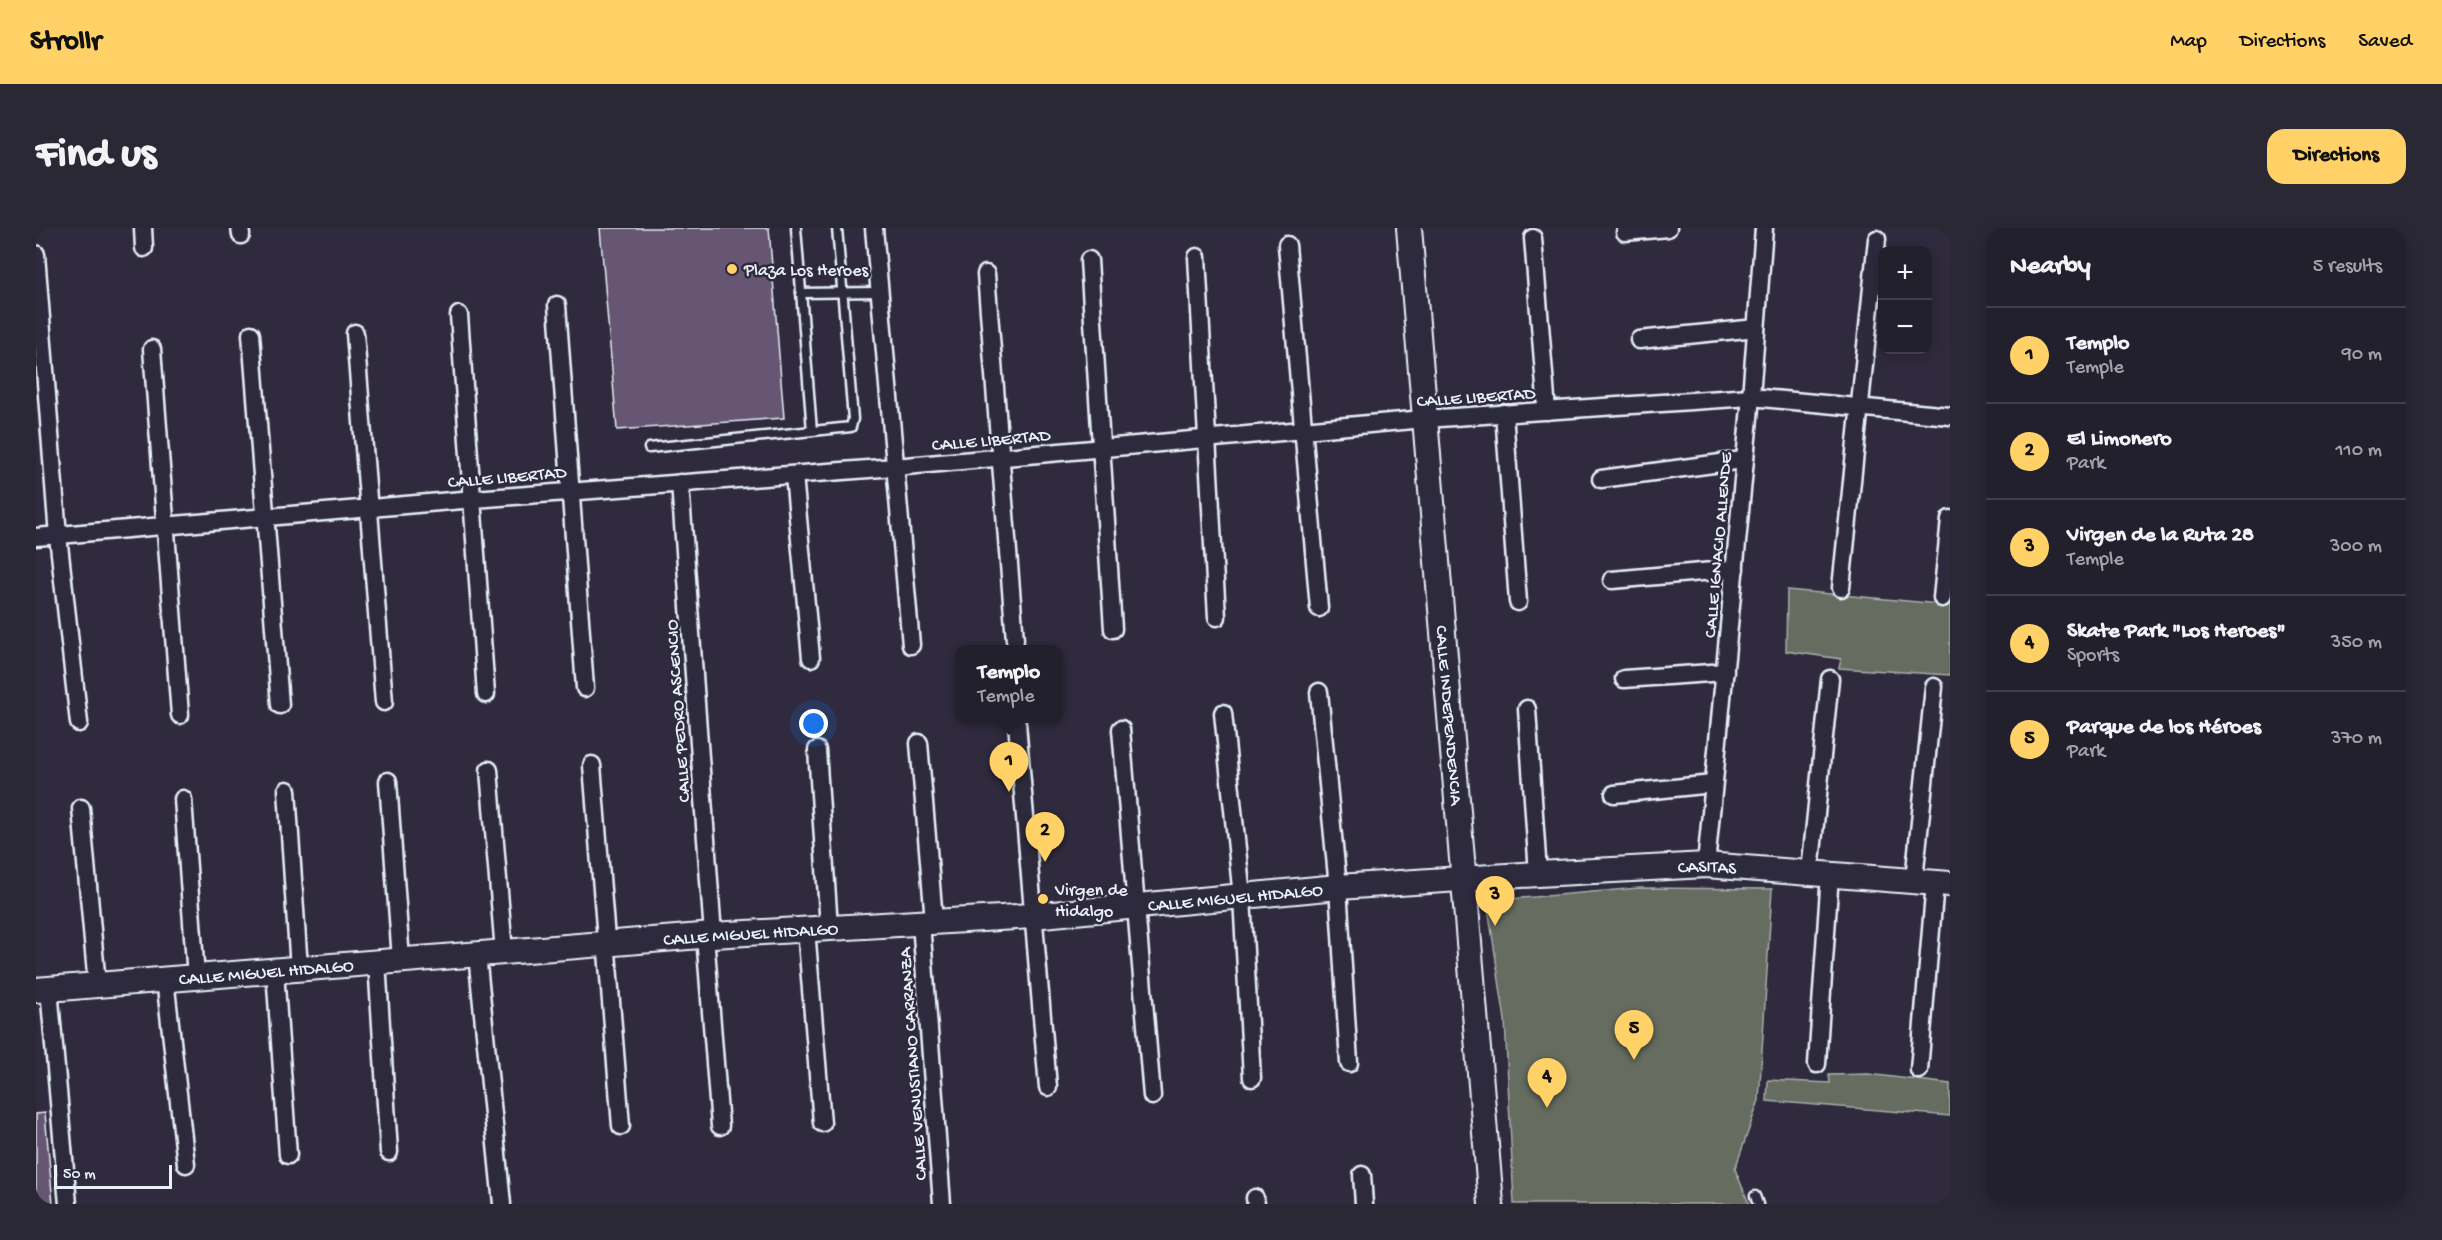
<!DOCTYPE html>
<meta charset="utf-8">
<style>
:root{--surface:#23202e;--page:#2b2836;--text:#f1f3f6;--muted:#a3a3aa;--line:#403e4a;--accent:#ffd166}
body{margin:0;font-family:"Gochi Hand",sans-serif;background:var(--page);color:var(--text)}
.controls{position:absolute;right:18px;top:18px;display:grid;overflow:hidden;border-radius:12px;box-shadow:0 3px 15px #0003}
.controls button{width:54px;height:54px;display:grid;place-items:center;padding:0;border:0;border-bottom:2px solid var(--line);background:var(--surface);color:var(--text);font:30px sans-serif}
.scale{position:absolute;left:18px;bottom:15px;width:118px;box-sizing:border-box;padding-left:6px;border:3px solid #e8f1f8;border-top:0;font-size:16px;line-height:21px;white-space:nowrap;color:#e8f1f8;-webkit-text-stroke:4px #2f2a3d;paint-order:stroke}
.you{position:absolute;left:778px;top:496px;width:21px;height:21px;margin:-15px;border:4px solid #fff;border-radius:50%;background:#1a73e8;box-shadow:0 0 0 9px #1a73e833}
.badge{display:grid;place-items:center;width:39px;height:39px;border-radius:50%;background:var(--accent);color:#111;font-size:20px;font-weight:700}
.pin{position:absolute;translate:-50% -50px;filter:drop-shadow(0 2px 3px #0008)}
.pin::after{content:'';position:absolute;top:32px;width:21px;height:18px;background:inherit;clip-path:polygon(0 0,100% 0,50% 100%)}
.popup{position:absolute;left:919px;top:417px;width:108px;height:78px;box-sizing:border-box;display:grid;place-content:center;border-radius:12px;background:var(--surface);filter:drop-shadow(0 2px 4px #0005);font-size:20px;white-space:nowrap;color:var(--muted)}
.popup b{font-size:22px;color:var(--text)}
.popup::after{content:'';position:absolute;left:50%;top:100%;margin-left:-12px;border:12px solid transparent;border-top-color:var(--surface)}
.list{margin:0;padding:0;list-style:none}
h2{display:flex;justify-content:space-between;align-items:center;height:78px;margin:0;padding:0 24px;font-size:26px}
h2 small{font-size:20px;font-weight:400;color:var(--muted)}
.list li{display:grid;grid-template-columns:39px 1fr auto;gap:18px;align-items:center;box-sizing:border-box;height:96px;padding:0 24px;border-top:2px solid var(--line)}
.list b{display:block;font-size:22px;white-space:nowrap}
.list p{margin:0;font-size:20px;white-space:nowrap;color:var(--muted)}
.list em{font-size:20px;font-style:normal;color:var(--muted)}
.map{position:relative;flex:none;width:1914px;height:976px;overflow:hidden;border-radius:18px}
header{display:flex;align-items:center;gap:36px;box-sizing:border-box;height:84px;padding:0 30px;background:var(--accent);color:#111}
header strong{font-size:28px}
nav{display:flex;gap:33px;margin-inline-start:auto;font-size:21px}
.intro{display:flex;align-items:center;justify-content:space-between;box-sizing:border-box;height:144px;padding:0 36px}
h1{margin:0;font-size:42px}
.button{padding:15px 27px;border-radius:18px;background:var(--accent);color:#111;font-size:21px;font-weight:700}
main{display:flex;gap:36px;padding:0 36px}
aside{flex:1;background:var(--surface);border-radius:18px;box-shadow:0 3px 15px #0003}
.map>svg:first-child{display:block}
</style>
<header>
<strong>Strollr</strong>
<nav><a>Map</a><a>Directions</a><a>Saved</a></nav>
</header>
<div class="intro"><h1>Find us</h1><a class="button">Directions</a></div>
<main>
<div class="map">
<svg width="1914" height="976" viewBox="0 0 1914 976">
<rect width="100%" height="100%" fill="#2f2a3d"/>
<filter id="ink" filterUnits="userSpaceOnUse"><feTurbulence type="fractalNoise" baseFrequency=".0167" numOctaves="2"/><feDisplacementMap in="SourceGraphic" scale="12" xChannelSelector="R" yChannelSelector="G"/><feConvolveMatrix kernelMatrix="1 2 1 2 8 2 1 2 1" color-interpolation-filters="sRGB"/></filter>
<g filter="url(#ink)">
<g fill="#666c5f" stroke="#a7aeac" stroke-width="1.5">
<path d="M1751,362L1914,377V447L1803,440L1805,431L1750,423Z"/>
<path d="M1603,660L1736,661L1723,872L1699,941L1713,976H1478L1469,792L1451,673Z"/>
<path d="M1832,846L1914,856V888L1731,873L1732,852L1794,855L1793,847Z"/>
</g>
<g fill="#665773" stroke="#e8f1f8" stroke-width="1.5">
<path d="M564,0H733L748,190L581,202Z"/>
<path d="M9,885L17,976H0V886Z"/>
</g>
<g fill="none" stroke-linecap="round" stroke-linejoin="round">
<defs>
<g id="lane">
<path d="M760,0L776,203"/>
<path d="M765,65L844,64"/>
<path d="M613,220L815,199L817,191L801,0"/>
<path d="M1719,968L1722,976"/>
</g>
<g id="street">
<path d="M107,0L108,20"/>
<path d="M204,0L205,7"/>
<path d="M838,0L875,417"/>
<path d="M1589,4L1632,0"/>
<path d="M1497,10L1511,183"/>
<path d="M1251,17L1283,380"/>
<path d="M0,26L22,308L43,495"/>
<path d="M1161,29L1181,389"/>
<path d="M1053,32L1077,401"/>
<path d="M950,46L979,412"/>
<path d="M521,77L549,460"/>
<path d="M423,87L450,466"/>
<path d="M319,105L348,474"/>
<path d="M215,106L244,477"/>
<path d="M1603,112L1720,100"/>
<path d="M116,121L144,487"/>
<path d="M1468,185L1482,374"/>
<path d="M758,247L775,430"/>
<path d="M1565,251L1707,232"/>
<path d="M644,255L677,707"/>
<path d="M0,309L438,271L859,239L1388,191L1715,169L1914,188"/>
<path d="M1576,352L1699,341"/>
<path d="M1805,360L1841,11"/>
<path d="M1906,370L1914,291"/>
<path d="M1588,451L1689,444"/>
<path d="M1283,464L1302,659L1313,835"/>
<path d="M1491,481L1502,646"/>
<path d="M1187,485L1206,669L1216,850"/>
<path d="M981,495L1012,859"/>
<path d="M1085,501L1116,868"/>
<path d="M883,515L898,692"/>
<path d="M781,522L793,699"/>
<path d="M556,537L585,898"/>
<path d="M453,542L468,724"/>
<path d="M352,553L365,732"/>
<path d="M251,562L263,741"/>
<path d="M1578,566L1677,556"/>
<path d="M147,571L160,749"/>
<path d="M45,580L61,757"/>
<path d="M1670,637L1715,169L1728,0"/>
<path d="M1774,644L1794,451"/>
<path d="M1878,652L1898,459"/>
<path d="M885,694L906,976"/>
<path d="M770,701L786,895"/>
<path d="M669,708L684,898"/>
<path d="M441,726L466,976"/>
<path d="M341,734L353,924"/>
<path d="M239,743L252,927"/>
<path d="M129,751L150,936"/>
<path d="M13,761L32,976"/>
<path d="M1781,836L1794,646"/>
<path d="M1883,842L1899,655"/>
<path d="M1326,947L1328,976"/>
<path d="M1219,970L1220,976"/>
</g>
<g id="secondary">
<path id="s1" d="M1373,0L1455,976"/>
<path id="s2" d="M0,762L677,707L996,688L1302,659L1502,646L1670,637L1914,656"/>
</g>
</defs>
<use href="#lane" stroke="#e8f1f8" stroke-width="13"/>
<use href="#street" stroke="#e8f1f8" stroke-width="21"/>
<use href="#secondary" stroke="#e8f1f8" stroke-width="28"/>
<use href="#lane" stroke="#2f2a3d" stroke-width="8"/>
<use href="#street" stroke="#2f2a3d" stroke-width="16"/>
<use href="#secondary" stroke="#2f2a3d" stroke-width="24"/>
</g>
</g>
<g fill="#ffd166" stroke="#2f2a3d" stroke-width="2">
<circle cx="696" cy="41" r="6"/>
<circle cx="1007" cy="671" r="6"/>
</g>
<g text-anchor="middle" stroke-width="5" stroke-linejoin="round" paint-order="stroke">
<g font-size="18" fill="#e8f1f8" stroke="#2f2a3d" text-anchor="start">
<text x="708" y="47">Plaza Los Heroes</text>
<text x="1019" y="667">Virgen de<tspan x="1019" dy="21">Hidalgo</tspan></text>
</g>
<g font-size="18" fill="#e8f1f8" stroke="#2f2a3d">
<text transform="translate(1440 168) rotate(-4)" y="6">CALLE LIBERTAD</text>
<text transform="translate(955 211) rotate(-5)" y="6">CALLE LIBERTAD</text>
<text transform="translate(471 248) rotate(-5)" y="6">CALLE LIBERTAD</text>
<text transform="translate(1681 317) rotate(-85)" y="6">CALLE IGNACIO ALLENDE</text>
<text transform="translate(641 483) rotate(-94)" y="6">CALLE PEDRO ASCENCIO</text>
<text dy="6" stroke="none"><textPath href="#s1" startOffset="489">CALLE INDEPENDENCIA</textPath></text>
<text dy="6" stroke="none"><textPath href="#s2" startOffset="1676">CASITAS</textPath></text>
<text dy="6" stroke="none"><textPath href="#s2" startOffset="1203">CALLE MIGUEL HIDALGO</textPath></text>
<text dy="6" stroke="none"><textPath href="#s2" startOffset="717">CALLE MIGUEL HIDALGO</textPath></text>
<text dy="6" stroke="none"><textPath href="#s2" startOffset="231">CALLE MIGUEL HIDALGO</textPath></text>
<text transform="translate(876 836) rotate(-94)" y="6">CALLE VENUSTIANO CARRANZA</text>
</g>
</g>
</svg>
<div class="controls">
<button>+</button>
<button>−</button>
</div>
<div class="scale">50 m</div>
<div class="you"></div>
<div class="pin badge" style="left:973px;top:564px">1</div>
<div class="popup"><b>Templo</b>Temple</div>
<div class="pin badge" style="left:1009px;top:634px">2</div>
<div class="pin badge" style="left:1459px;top:698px">3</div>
<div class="pin badge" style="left:1511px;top:880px">4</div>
<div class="pin badge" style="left:1598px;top:832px">5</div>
</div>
<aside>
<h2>Nearby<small>5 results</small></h2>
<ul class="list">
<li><span class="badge">1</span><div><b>Templo</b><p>Temple</p></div><em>90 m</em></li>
<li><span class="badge">2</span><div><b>El Limonero</b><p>Park</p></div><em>110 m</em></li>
<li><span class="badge">3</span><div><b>Virgen de la Ruta 28</b><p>Temple</p></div><em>300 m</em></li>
<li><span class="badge">4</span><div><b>Skate Park &quot;Los Heroes&quot;</b><p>Sports</p></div><em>350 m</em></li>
<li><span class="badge">5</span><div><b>Parque de los Héroes</b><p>Park</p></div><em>370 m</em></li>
</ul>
</aside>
</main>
